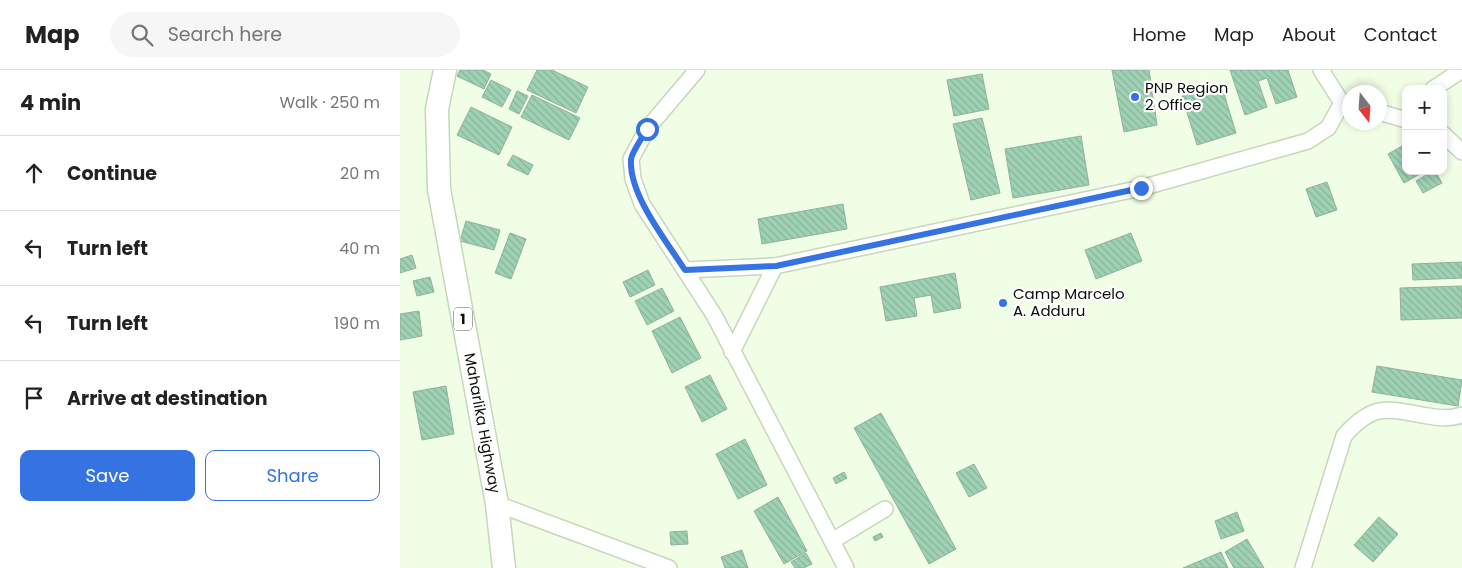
<!DOCTYPE html>
<meta charset="utf-8">
<style>
:root{--surface:#fff;--page:#f6f6f6;--text:#222;--muted:#767676;--line:#e0e0e0;--accent:#3473e1}
body{margin:0;font-family:Poppins,sans-serif;background:var(--page);color:var(--text)}
.controls{position:absolute;right:15px;top:15px;display:grid;overflow:hidden;border-radius:10px;box-shadow:0 2px 8px #0003}
.controls button{width:45px;height:45px;display:grid;place-items:center;padding:0;border:0;border-bottom:1px solid var(--line);background:var(--surface);color:var(--text);font:25px sans-serif}
.compass{position:absolute;left:942px;top:15px;width:45px;height:45px;border-radius:50%;background:var(--surface);box-shadow:0 2px 8px #0003;rotate:163deg}
.stop{position:absolute;width:15px;height:15px;margin:-11px;border:4px solid #3473e1;border-radius:50%;background:#fff}
.stop.end{background:#3473e1;border-color:#fff;box-shadow:0 1px 5px #0008}
.list{margin:0;padding:0;list-style:none}
h2{display:flex;justify-content:space-between;align-items:center;height:65px;margin:0;padding:0 20px;font-size:21px}
h2 small{font-size:16px;font-weight:400;color:var(--muted)}
.list li{display:grid;grid-template-columns:32px 1fr auto;gap:15px;align-items:center;box-sizing:border-box;height:75px;padding:0 20px;border-top:1px solid var(--line)}
.list b{display:block;font-size:19px;white-space:nowrap}
.list em{font-size:16px;font-style:normal;color:var(--muted)}
.actions{display:flex;gap:10px;padding:15px 20px}
.actions a{flex:1;padding:11px 0;border:1px solid var(--accent);border-radius:10px;text-align:center;font-size:18px;color:var(--accent)}
.actions .main{background:var(--accent);color:#fff}
.icon{flex:none;width:28px;height:28px;fill:none;stroke:currentColor;stroke-width:2;stroke-linecap:round;stroke-linejoin:round}
.map{position:relative;flex:none;width:1062px;height:498px;overflow:hidden}
header{display:flex;align-items:center;gap:30px;box-sizing:border-box;height:70px;padding:0 25px;background:var(--surface);border-bottom:1px solid var(--line)}
header strong{font-size:24px}
nav{display:flex;gap:28px;margin-inline-start:auto;font-size:18px}
.search{width:350px;height:45px;background:var(--page);display:flex;align-items:center;gap:12px;box-sizing:border-box;padding:0 18px;border-radius:28px;color:var(--muted);font-size:19px}
main{display:flex}
aside{flex:1;background:var(--surface)}
.map>svg:first-child{display:block}
</style>
<header>
<strong>Map</strong>
<div class="search"><svg class="icon" aria-label="search" viewBox="0 0 24 24"><circle cx="10" cy="10" r="6"/><path d="M15 15l6 6"/></svg>Search here</div>
<nav><a>Home</a><a>Map</a><a>About</a><a>Contact</a></nav>
</header>
<main>
<aside>
<h2>4 min<small>Walk · 250 m</small></h2>
<ul class="list">
<li><svg class="icon" aria-label="ahead" viewBox="0 0 24 24"><path d="M12 20V5M6 11l6-6 6 6"/></svg><div><b>Continue</b></div><em>20 m</em></li>
<li><svg class="icon" aria-label="left" viewBox="0 0 24 24"><path d="M17 20v-9H6M10 6l-5 5 5 5"/></svg><div><b>Turn left</b></div><em>40 m</em></li>
<li><svg class="icon" aria-label="left" viewBox="0 0 24 24"><path d="M17 20v-9H6M10 6l-5 5 5 5"/></svg><div><b>Turn left</b></div><em>190 m</em></li>
<li><svg class="icon" aria-label="arrive" viewBox="0 0 24 24"><path d="M6 21V4h12l-3 4 3 4H6"/></svg><div><b>Arrive at destination</b></div></li>
</ul>
<div class="actions"><a class="main">Save</a><a>Share</a></div>
</aside>
<div class="map">
<svg width="1062" height="498" viewBox="0 0 1062 498">
<defs>
<pattern id="building-back-hatch" width="6" height="6" patternUnits="userSpaceOnUse" patternTransform="scale(1.25)"><rect width="6" height="6" fill="#9fd2b4"/><path d="M-1 5l2 2M0 0l6 6M5-1l2 2" fill="none" stroke="#88b399"/></pattern>
</defs>
<rect width="100%" height="100%" fill="#f0fee6"/>
<g fill="url(#building-back-hatch)" stroke="#91b09d">
<path d="M60,0H83L91,4L84,19L57,6Z"/>
<path d="M137,0H152L188,17L176,43L127,20Z"/>
<path d="M712,0H749L757,55L724,62Z"/>
<path d="M830,0H888L897,27L876,34L867,8L858,11L867,37L845,45Z"/>
<path d="M582,4L589,39L554,46L547,10Z"/>
<path d="M91,10L111,20L102,37L82,27Z"/>
<path d="M821,14L836,63L797,75L782,26Z"/>
<path d="M117,21L128,26L119,44L109,39Z"/>
<path d="M132,25L180,48L169,70L121,47Z"/>
<path d="M71,37L112,57L99,85L57,65Z"/>
<path d="M582,48L600,123L571,130L553,54Z"/>
<path d="M681,66L689,115L613,128L605,79Z"/>
<path d="M1006,74V101H1025L1004,113L988,84Z"/>
<path d="M113,85L133,95L128,105L107,95Z"/>
<path d="M1033,101H1035L1042,113L1023,123L1016,111Z"/>
<path d="M927,112L937,140L916,147L906,119Z"/>
<path d="M443,134L447,159L362,174L358,149Z"/>
<path d="M66,151L100,160L94,180L60,171Z"/>
<path d="M110,163L126,169L111,209L95,203Z"/>
<path d="M731,163L742,191L696,209L685,180Z"/>
<path d="M12,185L16,198L0,203V189Z"/>
<path d="M1062,192V208L1013,210L1012,194Z"/>
<path d="M248,200L255,215L230,227L223,212Z"/>
<path d="M555,203L561,238L534,243L531,225L514,228L517,246L486,251L480,217Z"/>
<path d="M30,207L34,222L17,226L13,211Z"/>
<path d="M1062,216V248L1001,250L1000,218Z"/>
<path d="M262,218L274,241L247,255L235,231Z"/>
<path d="M19,241L22,266L0,270V244Z"/>
<path d="M280,247L301,288L272,303L252,261Z"/>
<path d="M977,296L1062,310L1058,336L972,322Z"/>
<path d="M310,305L327,339L302,352L285,317Z"/>
<path d="M46,316L54,364L22,370L13,322Z"/>
<path d="M481,343L556,479L529,494L454,358Z"/>
<path d="M345,369L367,415L338,429L316,384Z"/>
<path d="M574,394L587,418L569,427L556,403Z"/>
<path d="M444,402L447,408L436,414L433,408Z"/>
<path d="M378,427L407,481L384,494L354,441Z"/>
<path d="M837,442L844,461L821,469L815,451Z"/>
<path d="M979,447L998,464L973,492L954,475Z"/>
<path d="M287,461L288,474L271,475L270,462Z"/>
<path d="M481,463L483,467L475,471L473,467Z"/>
<path d="M847,469L864,498H834L825,482Z"/>
<path d="M342,480L348,498H325L321,487Z"/>
<path d="M821,482L828,498H783Z"/>
<path d="M406,483L412,494L404,498H395L391,492Z"/>
</g>
<g fill="none" stroke-linecap="round" stroke-linejoin="round">
<defs>
<g id="minor">
<path d="M297,0L247,59L231,89L233,109L242,134L314,245L432,471L485,439"/>
<path d="M921,0L942,33L949,35"/>
<path d="M1033,19L1062,0"/>
<path d="M979,42L1006,50"/>
<path d="M1043,64L1062,82"/>
<path d="M285,200L375,196L741,118L908,71L928,58L942,33"/>
<path d="M332,282L375,196"/>
<path d="M97,434L269,498"/>
<path d="M432,471L446,498"/>
<path d="M903,498L944,366C974,332 987,339 1028,346C1040,348 1050,349 1062,345"/>
</g>
<g id="primary">
<path id="s1" d="M45,0L37,39L39,119L97,434L104,498"/>
</g>
</defs>
<use href="#minor" stroke="#c6d7bb" stroke-width="18"/>
<use href="#primary" stroke="#c6d7bb" stroke-width="25"/>
<use href="#minor" stroke="#fff" stroke-width="15"/>
<use href="#primary" stroke="#fff" stroke-width="22"/>
</g>
<g fill="none" stroke-linecap="round" stroke-linejoin="round">
<path stroke="#3473e1" stroke-width="6" d="M247,59C243,67 231,83 231,90C229,125 267,172 285,200L376,196L741,118"/>
</g>
<g fill="#3473e1" stroke="#fff" stroke-width="2">
<circle cx="735" cy="27" r="5"/>
<circle cx="603" cy="233" r="5"/>
</g>
<g text-anchor="middle" stroke-width="4.5" stroke-linejoin="round" paint-order="stroke">
<rect fill="#fff" stroke="#535650" stroke-width="1" x="54" y="237.5" width="18" height="23" rx="4"/>
<g font-size="14" font-weight="bold" fill="#090e05">
<text x="63" y="254">1</text>
</g>
<g font-size="15" fill="#090e05" stroke="#fff" text-anchor="start">
<text x="745" y="23">PNP Region<tspan x="745" dy="17">2 Office</tspan></text>
<text x="613" y="229">Camp Marcelo<tspan x="613" dy="17">A. Adduru</tspan></text>
</g>
<g font-size="15" fill="#090e05" stroke="#fff">
<text dy="5" stroke="none"><textPath href="#s1" startOffset="358">Maharlika Highway</textPath></text>
</g>
</g>
</svg>
<div class="controls">
<button>+</button>
<button>−</button>
</div>
<svg class="compass" viewBox="-18 -18 36 36"><path d="M0-13l5 13h-10z" fill="#e53935"/><path d="M0 13l5-13h-10z" fill="#767676"/></svg>
<div class="stop" style="left:247px;top:59px"></div>
<div class="stop end" style="left:741px;top:118px"></div>
</div>
</main>
